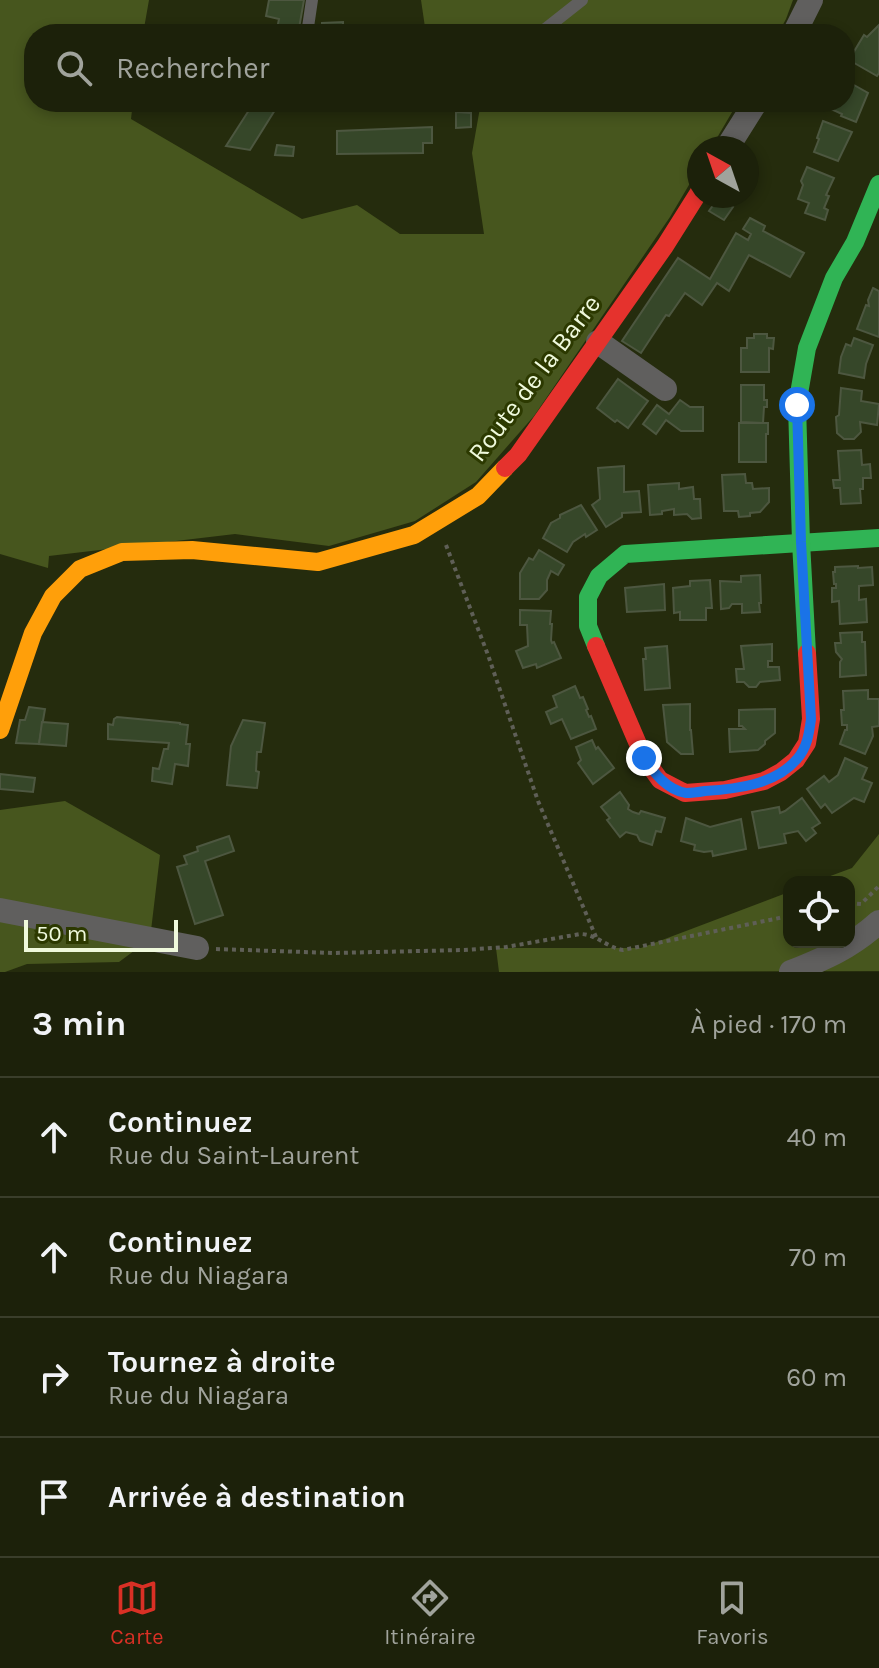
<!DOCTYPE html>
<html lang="fr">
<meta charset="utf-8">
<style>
:root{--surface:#1c210a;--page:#292e18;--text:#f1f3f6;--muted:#a0a39c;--line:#3a3e2b;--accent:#d93025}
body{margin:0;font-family:Karla,sans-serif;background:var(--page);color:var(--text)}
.controls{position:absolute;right:24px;bottom:24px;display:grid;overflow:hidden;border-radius:16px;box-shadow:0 4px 12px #0003}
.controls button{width:72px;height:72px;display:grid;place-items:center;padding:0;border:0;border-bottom:2px solid var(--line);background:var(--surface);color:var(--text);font:40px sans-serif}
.compass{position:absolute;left:687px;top:136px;width:72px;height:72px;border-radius:50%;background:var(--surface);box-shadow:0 4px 12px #0003;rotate:320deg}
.scale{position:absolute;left:24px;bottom:20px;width:154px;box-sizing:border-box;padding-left:8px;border:4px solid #eff9dc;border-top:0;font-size:22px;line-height:28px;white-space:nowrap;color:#eff9dc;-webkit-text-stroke:6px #2c3900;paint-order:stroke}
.stop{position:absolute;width:24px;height:24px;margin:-18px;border:6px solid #1a73e8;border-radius:50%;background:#fff}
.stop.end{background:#1a73e8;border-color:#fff;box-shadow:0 2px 8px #0008}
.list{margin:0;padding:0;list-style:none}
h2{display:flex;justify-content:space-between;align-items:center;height:104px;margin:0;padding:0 32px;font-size:34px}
h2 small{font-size:26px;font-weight:400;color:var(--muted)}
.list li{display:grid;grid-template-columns:52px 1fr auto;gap:24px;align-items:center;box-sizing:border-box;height:120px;padding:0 32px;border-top:2px solid var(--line)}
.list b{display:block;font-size:30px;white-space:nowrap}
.list p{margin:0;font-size:26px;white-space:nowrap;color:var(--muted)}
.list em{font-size:26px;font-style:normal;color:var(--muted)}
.icon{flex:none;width:44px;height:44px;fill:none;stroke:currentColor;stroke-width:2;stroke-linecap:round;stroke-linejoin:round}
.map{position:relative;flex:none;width:879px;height:972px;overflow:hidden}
.search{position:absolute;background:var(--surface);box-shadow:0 4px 12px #0003;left:24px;right:24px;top:24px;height:88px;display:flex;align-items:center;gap:20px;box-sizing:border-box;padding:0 28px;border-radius:32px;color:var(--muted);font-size:30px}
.sheet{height:584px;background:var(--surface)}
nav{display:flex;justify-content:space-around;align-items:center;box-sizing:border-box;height:112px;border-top:2px solid var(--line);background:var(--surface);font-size:22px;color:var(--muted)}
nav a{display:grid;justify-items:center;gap:4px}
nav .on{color:var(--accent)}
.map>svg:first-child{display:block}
</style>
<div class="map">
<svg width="879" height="972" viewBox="0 0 879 972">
<rect width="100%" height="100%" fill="#252c0d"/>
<g fill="#47561e">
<path d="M0,0H149L143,34H34V102H133L131,119L302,219L357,205L400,234H484L472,153L481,102H738L711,148H699V168L670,217L534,416L476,482L415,521L329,546L235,534L49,556L48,568L0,554Z"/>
<path d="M421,0H793L786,19L778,34H426Z"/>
<path d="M65,801L160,855L150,939L119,962L27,964L5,972H0V810Z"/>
<path d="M879,834V971L499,972L496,948H641L789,892V942H849V882H814L852,868Z"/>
</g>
<g fill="#364729" stroke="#4d5740" stroke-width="2">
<path d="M269,0H304L298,34H276L279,19L266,16Z"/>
<path d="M343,22V34H314V32L322,31V23Z"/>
<path d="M879,25V73L877,76L849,60L864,35L867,37Z"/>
<path d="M845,80L868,93L856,122L841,116L842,114L831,109L834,102H845Z"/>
<path d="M249,102H280L250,150L226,146L253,104Z"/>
<path d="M456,112L471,113V127L456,128Z"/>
<path d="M823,121L852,132L838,161L814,152L819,139L817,138Z"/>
<path d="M432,127V143H423V153L337,154V131Z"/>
<path d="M277,145L294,147L293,156L275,155Z"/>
<path d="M807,167L834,178L826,195L829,196L824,208L828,210L825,220L805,213L809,203L798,199L803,185L801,181Z"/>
<path d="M719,197L733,207L724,220L709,211Z"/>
<path d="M750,218L765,226L763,231L804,253L790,277L749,255L729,291L717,283L702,305L685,293L669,316L666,315L641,353L622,341L678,258L710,279L736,233L748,240L751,234L743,229Z"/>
<path d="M873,288L879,291V337L857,329L866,305L869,306L868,300Z"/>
<path d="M754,334H767V338H774L773,349L769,348V372H741V348H747V338H754Z"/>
<path d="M854,338L873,345L866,364L864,378L839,373L841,357L846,344L851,346Z"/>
<path d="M618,379L648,401L628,428L617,420L615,422L597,408Z"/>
<path d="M741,385H764V400H767V407H764L763,423L741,422Z"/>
<path d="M841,388L862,391L861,401L879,404L877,425L860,422L861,432L854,439H844L837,433L836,417L839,415Z"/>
<path d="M680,400L690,407H703V431H681L666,420L656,434L643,424L657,405L669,414Z"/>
<path d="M739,423H768V434H766V462H739Z"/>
<path d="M861,450L862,465L870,464L871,478H863V489H860L861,503L841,504L840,488H834L833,480H840L838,451Z"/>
<path d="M624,466V492L639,491L641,512L622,513V517L606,527L592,505L600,499L598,468Z"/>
<path d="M745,474L746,483H752L753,489L769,488V502L760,512L750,513V516L739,517L738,511H724L722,475Z"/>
<path d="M679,483V489L693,487L694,499H700L701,518L692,519L687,514L674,515V509L662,511V514L650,515L648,485Z"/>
<path d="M581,505L597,530L586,537L585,534L573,542L567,552L543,538L551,523L560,518V515Z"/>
<path d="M539,550L564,565L558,575L551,571L547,580V590L539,599H520V573L529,558L533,560Z"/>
<path d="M858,566V568L872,567L873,585L859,586V600L866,599L867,622L840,624L839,601L832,602V588H836V584H834L833,572H835V567Z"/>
<path d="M760,575L761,603H759L760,612L742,613V604H732L729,608L721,609L720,581L741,582V576Z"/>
<path d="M710,580L712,608H706V620H680V612L674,613L673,588L690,586V581Z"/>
<path d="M664,584L665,610L627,612L625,588Z"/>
<path d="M520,610L551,611L550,624H552L551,640L552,643L554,642L561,658L537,668L536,664L523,668L516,651L528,646L527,625H520Z"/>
<path d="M862,632V642H865L866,675L840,677V662L842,659L836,652L835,643H841L840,633Z"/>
<path d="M772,644V661H768V667H779L780,680L760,682L756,687H749L744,682H737L736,669H744L741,646Z"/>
<path d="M667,646L670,688L645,690L643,659H646L645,648Z"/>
<path d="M575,686L580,698L583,697L588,709L586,710L589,717L591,716L596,729L571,739L562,719L551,724L546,712L557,707L553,696Z"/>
<path d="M868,690V699H879V726L872,727L873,736L865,754L840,744L845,730H847V725H842L841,710H844L843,691Z"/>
<path d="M690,704V730H691L693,754H681L667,742L663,705Z"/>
<path d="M29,707L45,709L39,744L16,743L20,720H25Z"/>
<path d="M775,709V733L765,741V744L758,750L730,752L729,729H745L742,726H739V710Z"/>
<path d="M117,717L180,723V724L188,725L186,744H190L188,766L175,764L172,784L152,781L153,768L159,769L164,749H168L169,743L108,739V724L113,725L114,719Z"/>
<path d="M243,720L265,723L261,752H257L256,771L259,772L257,788L227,785L231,746Z"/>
<path d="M42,722L68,724L66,746L39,744Z"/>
<path d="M592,740L596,749L598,747L614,768L593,784L578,763L581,760L576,747Z"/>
<path d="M845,758L867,768L862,779L872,783L864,802L854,798L832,813L825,804L821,808L807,789L824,776L829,782L838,775Z"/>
<path d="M0,774L35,778L33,792L0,789Z"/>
<path d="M620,792L629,805L628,809L633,812L639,814L641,811L665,818L661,832L656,831L652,845L640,841L637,835L626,832L620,837L607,820L610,818L601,807Z"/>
<path d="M802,798L820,823L812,828L816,833L806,841L798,831L784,834L786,843L759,848L752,812L779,807L780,813L785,811Z"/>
<path d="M686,818L710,827L741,819L746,849L713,856L712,851L704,852L694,850L695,845L681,841Z"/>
<path d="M229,836L234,851L205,861L223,915L195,924L177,867L187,864L184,856L198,851L197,847Z"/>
</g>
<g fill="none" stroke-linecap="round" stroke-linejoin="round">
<g stroke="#5f5f57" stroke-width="4" stroke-dasharray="4 4" stroke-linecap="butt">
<path d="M446,545L488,655L538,801L596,937"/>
<path d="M849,903L861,904L879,886"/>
<path d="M216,949L333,953L464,950L506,947L580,934C596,934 606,947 623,950L789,916"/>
</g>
<g stroke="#605f5e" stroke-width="12">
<path d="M307,34L312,0"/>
<path d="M539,34L582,0"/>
<path d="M376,102L377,105L443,106L448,102"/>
</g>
<g stroke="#605f5e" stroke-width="24">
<path d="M794,34L811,0"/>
<path d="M727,148L756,102"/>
<path d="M598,342L665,389"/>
<path d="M0,910L197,948"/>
<path d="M791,972C826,958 850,948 879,922"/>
</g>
<g stroke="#30b455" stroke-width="18">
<path d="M596,646L588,626V597L599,576L625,554L879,538"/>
<path d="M807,653L801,542L797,405L807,348L834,278L855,242L879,184"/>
</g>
<path stroke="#ff9f0a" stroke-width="18" d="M0,730L33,633L53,596L80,569L122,552L192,550L318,562L414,535L478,496L505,468"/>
<g stroke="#e5322d" stroke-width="18">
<path d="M505,468L518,455L665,246L699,192"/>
<path d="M596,646L644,758L660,780L685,793L725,790L764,781L781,772L796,760L807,743L811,719L807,653"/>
</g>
</g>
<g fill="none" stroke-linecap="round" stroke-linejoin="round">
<path stroke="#1a73e8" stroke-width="10" d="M644,758C654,773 667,790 686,793C691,793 699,792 705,791C736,789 775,785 797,759C807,748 809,734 811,719L801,542L797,405"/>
</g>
<g text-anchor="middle" stroke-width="6" stroke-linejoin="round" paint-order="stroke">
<g font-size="26" fill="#eff9dc" stroke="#2c3900">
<text transform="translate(534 378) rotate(-53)" y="9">Route de la Barre</text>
</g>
</g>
</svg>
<div class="controls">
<button><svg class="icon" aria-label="locate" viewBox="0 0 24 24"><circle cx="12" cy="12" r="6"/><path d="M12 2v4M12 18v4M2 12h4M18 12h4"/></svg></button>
</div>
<svg class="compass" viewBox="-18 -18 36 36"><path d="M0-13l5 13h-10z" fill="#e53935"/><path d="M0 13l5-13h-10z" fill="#a0a39c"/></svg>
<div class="scale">50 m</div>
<div class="stop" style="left:797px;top:405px"></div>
<div class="stop end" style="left:644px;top:758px"></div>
<div class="search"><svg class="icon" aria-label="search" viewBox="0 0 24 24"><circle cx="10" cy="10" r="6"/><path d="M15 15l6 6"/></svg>Rechercher</div>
</div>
<section class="sheet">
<h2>3 min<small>À pied · 170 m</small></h2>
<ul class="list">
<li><svg class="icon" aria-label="ahead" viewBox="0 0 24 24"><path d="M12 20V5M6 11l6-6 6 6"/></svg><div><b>Continuez</b><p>Rue du Saint-Laurent</p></div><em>40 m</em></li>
<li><svg class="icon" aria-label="ahead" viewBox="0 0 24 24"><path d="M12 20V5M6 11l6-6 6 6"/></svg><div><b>Continuez</b><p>Rue du Niagara</p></div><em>70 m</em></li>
<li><svg class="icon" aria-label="right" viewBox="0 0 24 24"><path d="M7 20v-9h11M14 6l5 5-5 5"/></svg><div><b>Tournez à droite</b><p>Rue du Niagara</p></div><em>60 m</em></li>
<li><svg class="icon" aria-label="arrive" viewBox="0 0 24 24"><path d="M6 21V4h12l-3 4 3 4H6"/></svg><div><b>Arrivée à destination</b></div></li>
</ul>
</section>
<nav>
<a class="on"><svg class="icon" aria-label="map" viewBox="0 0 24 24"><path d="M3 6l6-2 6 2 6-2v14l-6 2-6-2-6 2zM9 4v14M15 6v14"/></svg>Carte</a>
<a><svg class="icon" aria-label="directions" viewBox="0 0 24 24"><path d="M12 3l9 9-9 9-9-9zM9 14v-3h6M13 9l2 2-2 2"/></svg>Itinéraire</a>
<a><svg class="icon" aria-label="saved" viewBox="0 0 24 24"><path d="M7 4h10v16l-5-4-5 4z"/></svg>Favoris</a>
</nav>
